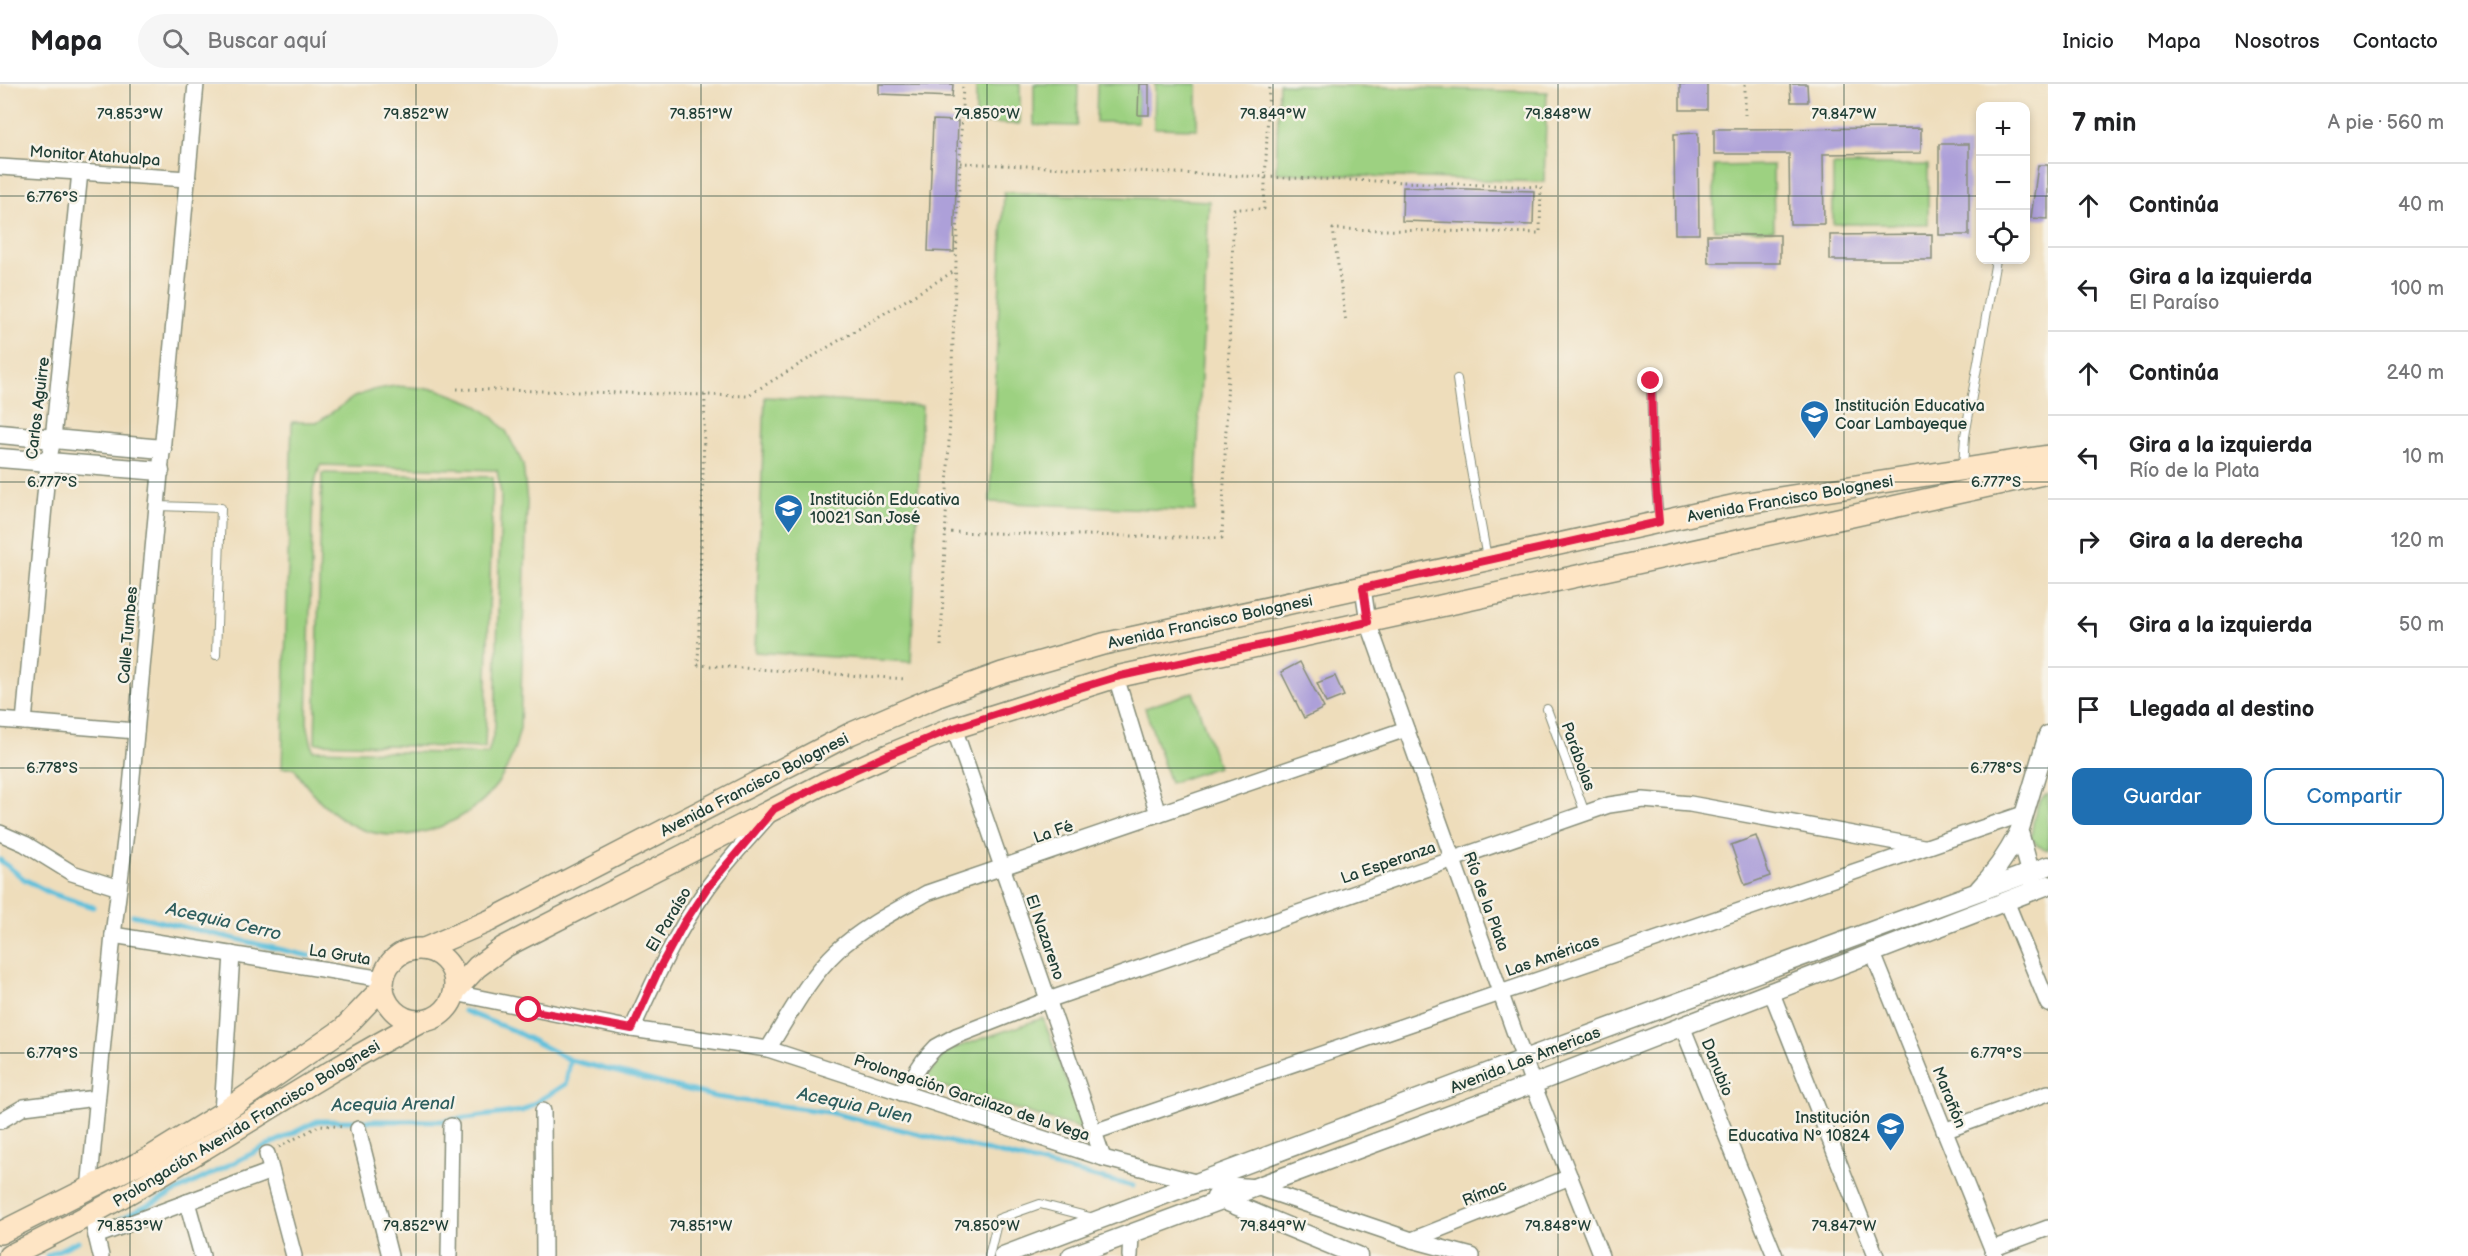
<!DOCTYPE html>
<html lang="es">
<meta charset="utf-8">
<style>
:root{--surface:#fff;--page:#f6f6f6;--text:#202124;--muted:#757577;--line:#e0e0e0;--accent:#1f6fb2}
body{margin:0;font-family:"Balsamiq Sans",sans-serif;background:var(--page);color:var(--text)}
.controls{position:absolute;right:18px;top:18px;display:grid;overflow:hidden;border-radius:12px;box-shadow:0 3px 9px #0003}
.controls button{width:54px;height:54px;display:grid;place-items:center;padding:0;border:0;border-bottom:2px solid var(--line);background:var(--surface);color:var(--text);font:30px sans-serif}
.stop{position:absolute;width:18px;height:18px;margin:-14px;border:4px solid #e11d48;border-radius:50%;background:#fff}
.stop.end{background:#e11d48;border-color:#fff;box-shadow:0 2px 6px #0008}
.list{margin:0;padding:0;list-style:none}
h2{display:flex;justify-content:space-between;align-items:center;height:78px;margin:0;padding:0 24px;font-size:26px}
h2 small{font-size:20px;font-weight:400;color:var(--muted)}
.list li{display:grid;grid-template-columns:39px 1fr auto;gap:18px;align-items:center;box-sizing:border-box;height:84px;padding:0 24px;border-top:2px solid var(--line)}
.list b{display:block;font-size:22px;white-space:nowrap}
.list p{margin:0;font-size:20px;white-space:nowrap;color:var(--muted)}
.list em{font-size:20px;font-style:normal;color:var(--muted)}
.actions{display:flex;gap:12px;padding:18px 24px}
.actions a{flex:1;padding:14px 0;border:2px solid var(--accent);border-radius:12px;text-align:center;font-size:21px;color:var(--accent)}
.actions .main{background:var(--accent);color:#fff}
.icon{flex:none;width:33px;height:33px;fill:none;stroke:currentColor;stroke-width:2;stroke-linecap:round;stroke-linejoin:round}
.map{position:relative;flex:none;width:2048px;height:1172px;overflow:hidden}
header{display:flex;align-items:center;gap:36px;box-sizing:border-box;height:84px;padding:0 30px;background:var(--surface);border-bottom:2px solid var(--line)}
header strong{font-size:28px}
nav{display:flex;gap:33px;margin-inline-start:auto;font-size:21px}
.search{width:420px;height:54px;background:var(--page);display:flex;align-items:center;gap:15px;box-sizing:border-box;padding:0 21px;border-radius:33px;color:var(--muted);font-size:22px}
main{display:flex}
aside{flex:1;background:var(--surface)}
.map>svg:first-child{display:block}
</style>
<header>
<strong>Mapa</strong>
<div class="search"><svg class="icon" aria-label="search" viewBox="0 0 24 24"><circle cx="10" cy="10" r="6"/><path d="M15 15l6 6"/></svg>Buscar aquí</div>
<nav><a>Inicio</a><a>Mapa</a><a>Nosotros</a><a>Contacto</a></nav>
</header>
<main>
<div class="map">
<svg width="2048" height="1172" viewBox="0 0 2048 1172">
<rect width="100%" height="100%" fill="#f7f3e8"/>
<filter id="ink" filterUnits="userSpaceOnUse"><feTurbulence type="fractalNoise" baseFrequency=".0167" numOctaves="2"/><feDisplacementMap in="SourceGraphic" scale="12" xChannelSelector="R" yChannelSelector="G"/><feConvolveMatrix kernelMatrix="1 2 1 2 8 2 1 2 1" color-interpolation-filters="sRGB"/></filter>
<filter id="wash" filterUnits="userSpaceOnUse"><feTurbulence type="fractalNoise" baseFrequency=".008" numOctaves="4" result="noise"/><feDisplacementMap in="SourceGraphic" scale="24" xChannelSelector="R" yChannelSelector="G"/><feGaussianBlur stdDeviation="1.35" result="paint"/><feColorMatrix in="noise" values="0 0 0 0 0 0 0 0 0 0 0 0 0 0 0 0 0 1.4 0 .05"/><feComposite in="paint" operator="in"/></filter>
<g filter="url(#wash)">
<rect width="100%" height="100%" fill="#edb"/>
<g fill="#9dd181" stroke="#5e875a" stroke-width="1.5" fill-rule="evenodd">
<path d="M976,0H1020V40L976,39Z"/>
<path d="M1034,0H1078L1077,42L1034,41Z"/>
<path d="M1097,0H1139L1138,38H1096Z"/>
<path d="M1155,0H1197V45L1154,44Z"/>
<path d="M1279,0L1547,8L1544,98L1276,89Z"/>
<path d="M1773,81L1774,146H1714V82Z"/>
<rect x="1833" y="81" width="95" height="59"/>
<path d="M1004,108L1209,117L1195,427L990,418Z"/>
<path d="M395,302L437,305L473,319L492,332L506,347L523,380L527,418L520,644C516,660 512,676 503,691C476,738 408,766 356,743C329,730 310,709 294,684H282L292,338H318L354,313L373,306ZM320,381L497,386L501,410L495,644L488,670L313,666L307,639L313,405Z"/>
<path d="M765,313L922,322L911,578L755,568Z"/>
<path d="M322,389L493,393L485,664L315,659Z"/>
<path d="M1193,608L1218,683L1170,699L1145,624Z"/>
<path d="M2048,710V766L2038,762L2031,754C2033,740 2034,716 2048,710Z"/>
<path d="M1043,934L1085,1046L924,997L946,967Z"/>
</g>
<g fill="none" stroke-linecap="round" stroke-linejoin="round">
<g stroke="#5dbfdb" stroke-width="5">
<path d="M0,776L24,795L50,809L93,823"/>
<path d="M133,831L309,872"/>
<path d="M464,927L512,946L570,976L716,1013L828,1028L1133,1102"/>
<path d="M119,1136L317,1037H442L522,1027L566,1000L570,976"/>
<path d="M47,1172L78,1157"/>
</g>
</g>
<g id="blocks">
<g fill="#ada0d9">
<path d="M879,0H953L952,13L879,10Z"/>
<path d="M1139,0H1149V31H1138Z"/>
<rect x="1680" y="0" width="27" height="26"/>
<path d="M1790,0H1807L1808,18H1791Z"/>
<path d="M933,36L958,37L954,168L928,167Z"/>
<path d="M1921,44V69L1823,70L1824,140H1790L1789,70H1714V45Z"/>
<path d="M1698,49L1699,150H1675L1674,50Z"/>
<rect x="1939" y="60" width="30" height="91"/>
<path d="M2038,81H2048V135L2031,134Z"/>
<path d="M1403,103L1534,107L1533,141L1402,137Z"/>
<path d="M1932,150V176H1830V151Z"/>
<path d="M1707,151H1780V179H1708Z"/>
<path d="M1300,578L1324,624L1304,634L1281,588Z"/>
<path d="M1335,592L1344,612L1326,619L1317,599Z"/>
<path d="M1756,752L1770,792L1745,801L1731,761Z"/>
</g>
</g>
</g>
<g filter="url(#ink)">
<use href="#blocks" fill-opacity="0" stroke="#868d78" stroke-width="1.5"/>
<g fill="none" stroke-linecap="round" stroke-linejoin="round">
<defs>
<g id="service">
<path d="M1457,295L1467,364L1487,474"/>
<path d="M1651,297L1653,367L1659,436"/>
<path d="M1963,384L1965,352L1996,176"/>
<path d="M157,422L221,424L216,571"/>
<path d="M1547,625L1585,729"/>
<path d="M989,1172L998,1135L1040,1120L1094,1134"/>
</g>
<g id="minor">
<path d="M0,83L188,95"/>
<path d="M1363,504L1368,538L1533,1000L1601,1172"/>
<path d="M1116,593L1158,730"/>
<path d="M0,636L136,647"/>
<path d="M24,638L48,379L53,355L80,88"/>
<path d="M954,644L1103,1074"/>
<path d="M0,749L25,760L72,789L119,804"/>
<path d="M2006,817L2048,920"/>
<path d="M113,851L383,895"/>
<path d="M1872,867L1995,1172"/>
<path d="M1771,907L1876,1172"/>
<path d="M455,909L632,945L768,965L1103,1074L1195,1098L1256,1103L1412,1156L1472,1172"/>
<path d="M1682,942L1775,1172"/>
<path d="M632,945C654,897 675,850 706,806C724,780 747,756 768,732"/>
<path d="M768,965C789,932 808,894 837,867C863,843 897,826 927,809L1406,645"/>
<path d="M902,1009L924,976L936,963L956,952L1048,916L1609,721L1643,716L1690,720L1923,763"/>
<path d="M543,1027L544,1172"/>
<path d="M222,1029L232,870"/>
<path d="M0,1037L24,1023L96,1014"/>
<path d="M358,1045L390,1172"/>
<path d="M1944,1047L2048,1009"/>
<path d="M1094,1048L2023,730"/>
<path d="M267,1070L294,1172"/>
<path d="M89,1106L113,851L129,725L196,0"/>
<path d="M187,1118L202,1172"/>
<path d="M94,1143L101,1172"/>
<path d="M96,1152L271,1087"/>
<path d="M1412,1156L1570,1093"/>
<path d="M1992,1165L2048,1144"/>
<path d="M449,1172L451,1042"/>
<path d="M1130,1172L1131,1150"/>
</g>
<g id="tertiary">
<path d="M0,350L162,365"/>
<path d="M0,374L160,387"/>
<path d="M2033,799L2019,748L2048,651"/>
<path d="M1979,805C1996,788 2008,769 2019,748"/>
<path d="M1216,1113L1358,1172"/>
<path d="M1003,1172L1524,975L2048,782"/>
<path d="M1071,1172L1533,1000L2048,801"/>
</g>
<g id="secondary">
<circle cx="419" cy="901" r="36"/>
<path d="M424,865L489,837L850,650L936,613L1002,589L1103,560L1741,420L2048,372"/>
<path d="M456,906L477,883L504,863L827,698L888,671L954,644L1116,593L2048,389"/>
<path d="M0,1149L149,1074L222,1029L343,945L382,904"/>
<path d="M9,1172C68,1143 126,1112 182,1078C261,1031 337,981 419,938"/>
</g>
</defs>
<use href="#service" stroke="#868d78" stroke-width="10"/>
<use href="#minor" stroke="#868d78" stroke-width="18"/>
<use href="#tertiary" stroke="#868d78" stroke-width="21"/>
<use href="#secondary" stroke="#868d78" stroke-width="24"/>
<g stroke="#868d78" stroke-width="3" stroke-dasharray="1.5 4.5" stroke-linecap="butt">
<path d="M1745,0V31"/>
<path d="M960,79L1265,93L1541,103L1540,149L1333,145L1346,238"/>
<path d="M457,305L747,312L956,186"/>
<path d="M705,311L698,581L907,595"/>
<path d="M945,448L1222,454L1234,125H1264L1269,0"/>
<path d="M941,562L963,0"/>
<path d="M279,1063L321,1041L344,1043"/>
</g>
<use href="#service" stroke="#fff" stroke-width="8"/>
<use href="#minor" stroke="#fff" stroke-width="15"/>
<use href="#tertiary" stroke="#fff" stroke-width="18"/>
<use href="#secondary" stroke="#fee5c5" stroke-width="21"/>
</g>
</g>
<g fill="none" stroke-linecap="round" stroke-linejoin="round" filter="url(#ink)">
<path stroke="#e11d48" stroke-width="8" d="M529,926L632,945L659,885L684,839L707,804L774,725L827,698L888,671L954,644L1034,618L1116,593L1368,538L1363,504L1659,438L1653,367L1651,297"/>
</g>
<path fill="none" stroke="#1f3d34" stroke-width="1.5" stroke-opacity="0.45" d="M130,0V1172M416,0V1172M701,0V1172M987,0V1172M1273,0V1172M1558,0V1172M1844,0V1172M0,112H1980M2026,112H2048M0,398H2048M0,684H2048M0,969H2048"/>
<defs>
<symbol id="school-pin" viewBox="-11 -11 22 30"><path d="M0 17L-7.5 6A9.5 9.5 0 1 1 7.5 6Z" fill="#1f6fb2" stroke="#f7f3e8"/><path d="M0-5L7-2L0 1L-7-2ZM-4 1L0 2.5L4 1V4Q0 6-4 4Z" fill="#fff"/></symbol>
</defs>
<g fill-rule="evenodd">
<use href="#school-pin" x="1798" y="314" width="33" height="45"/>
<use href="#school-pin" x="772" y="408" width="33" height="45"/>
<use href="#school-pin" x="1874" y="1026" width="33" height="45"/>
</g>
<g text-anchor="middle" stroke-width="5" stroke-linejoin="round" paint-order="stroke">
<g font-size="16" fill="#1f3d34" stroke="#f7f3e8">
<text transform="translate(95 71) rotate(4)" y="6">Monitor Atahualpa</text>
<text transform="translate(37 324) rotate(-83)" y="6">Carlos Aguirre</text>
<text transform="translate(1790 414) rotate(-10)" y="6">Avenida Francisco Bolognesi</text>
<text transform="translate(1210 537) rotate(-12)" y="6">Avenida Francisco Bolognesi</text>
<text transform="translate(127 551) rotate(-85)" y="6">Calle Tumbes</text>
<text transform="translate(1579 672) rotate(70)" y="6">Parábolas</text>
<text transform="translate(754 700) rotate(-27)" y="6">Avenida Francisco Bolognesi</text>
<text transform="translate(1053 747) rotate(-19)" y="6">La Fé</text>
<text transform="translate(1388 778) rotate(-19)" y="6">La Esperanza</text>
<text transform="translate(1487 817) rotate(70)" y="6">Río de la Plata</text>
<text transform="translate(668 835) rotate(-59)" y="6">El Paraíso</text>
<text transform="translate(1046 853) rotate(71)" y="6">El Nazareno</text>
<text transform="translate(340 870) rotate(9)" y="6">La Gruta</text>
<text transform="translate(1552 871) rotate(-19)" y="6">Las Américas</text>
<text transform="translate(1525 975) rotate(-21)" y="6">Avenida Las Americas</text>
<text transform="translate(1718 983) rotate(68)" y="6">Danubio</text>
<text transform="translate(972 1013) rotate(18)" y="6">Prolongación Garcilazo de la Vega</text>
<text transform="translate(1950 1013) rotate(68)" y="6">Marañón</text>
<text transform="translate(246 1039) rotate(-31)" y="6">Prolongación Avenida Francisco Bolognesi</text>
<text transform="translate(1484 1108) rotate(-22)" y="6">Rímac</text>
</g>
<g font-size="16" fill="#1f3d34" stroke="#f7f3e8" text-anchor="start">
<text x="1835" y="327">Institución Educativa<tspan x="1835" dy="18">Coar Lambayeque</tspan></text>
<text x="810" y="421">Institución Educativa<tspan x="810" dy="18">10021 San José</tspan></text>
<text x="1870" y="1039" text-anchor="end">Institución<tspan x="1870" dy="18">Educativa Nº 10824</tspan></text>
</g>
<g font-size="18" font-style="italic" fill="#2e5e5e" stroke="#f7f3e8">
<text transform="translate(224 837) rotate(13)" y="6">Acequia Cerro</text>
<text transform="translate(393 1020) rotate(-1)" y="6">Acequia Arenal</text>
<text transform="translate(855 1021) rotate(12)" y="6">Acequia Pulen</text>
</g>
</g>
<g font-size="15" text-anchor="middle" fill="#1f3d34" stroke="#f7f3e8" stroke-width="5" stroke-linejoin="round" paint-order="stroke">
<text x="130" y="35">79.853°W</text>
<text x="416" y="35">79.852°W</text>
<text x="701" y="35">79.851°W</text>
<text x="987" y="35">79.850°W</text>
<text x="1273" y="35">79.849°W</text>
<text x="1558" y="35">79.848°W</text>
<text x="1844" y="35">79.847°W</text>
<text x="52" y="118">6.776°S</text>
<text x="52" y="403">6.777°S</text>
<text x="1996" y="403">6.777°S</text>
<text x="52" y="689">6.778°S</text>
<text x="1996" y="689">6.778°S</text>
<text x="52" y="974">6.779°S</text>
<text x="1996" y="974">6.779°S</text>
<text x="130" y="1147">79.853°W</text>
<text x="416" y="1147">79.852°W</text>
<text x="701" y="1147">79.851°W</text>
<text x="987" y="1147">79.850°W</text>
<text x="1273" y="1147">79.849°W</text>
<text x="1558" y="1147">79.848°W</text>
<text x="1844" y="1147">79.847°W</text>
</g>
</svg>
<div class="controls">
<button>+</button>
<button>−</button>
<button><svg class="icon" aria-label="locate" viewBox="0 0 24 24"><circle cx="12" cy="12" r="6"/><path d="M12 2v4M12 18v4M2 12h4M18 12h4"/></svg></button>
</div>
<div class="stop" style="left:529px;top:926px"></div>
<div class="stop end" style="left:1651px;top:297px"></div>
</div>
<aside>
<h2>7 min<small>A pie · 560 m</small></h2>
<ul class="list">
<li><svg class="icon" aria-label="ahead" viewBox="0 0 24 24"><path d="M12 20V5M6 11l6-6 6 6"/></svg><div><b>Continúa</b></div><em>40 m</em></li>
<li><svg class="icon" aria-label="left" viewBox="0 0 24 24"><path d="M17 20v-9H6M10 6l-5 5 5 5"/></svg><div><b>Gira a la izquierda</b><p>El Paraíso</p></div><em>100 m</em></li>
<li><svg class="icon" aria-label="ahead" viewBox="0 0 24 24"><path d="M12 20V5M6 11l6-6 6 6"/></svg><div><b>Continúa</b></div><em>240 m</em></li>
<li><svg class="icon" aria-label="left" viewBox="0 0 24 24"><path d="M17 20v-9H6M10 6l-5 5 5 5"/></svg><div><b>Gira a la izquierda</b><p>Río de la Plata</p></div><em>10 m</em></li>
<li><svg class="icon" aria-label="right" viewBox="0 0 24 24"><path d="M7 20v-9h11M14 6l5 5-5 5"/></svg><div><b>Gira a la derecha</b></div><em>120 m</em></li>
<li><svg class="icon" aria-label="left" viewBox="0 0 24 24"><path d="M17 20v-9H6M10 6l-5 5 5 5"/></svg><div><b>Gira a la izquierda</b></div><em>50 m</em></li>
<li><svg class="icon" aria-label="arrive" viewBox="0 0 24 24"><path d="M6 21V4h12l-3 4 3 4H6"/></svg><div><b>Llegada al destino</b></div></li>
</ul>
<div class="actions"><a class="main">Guardar</a><a>Compartir</a></div>
</aside>
</main>
